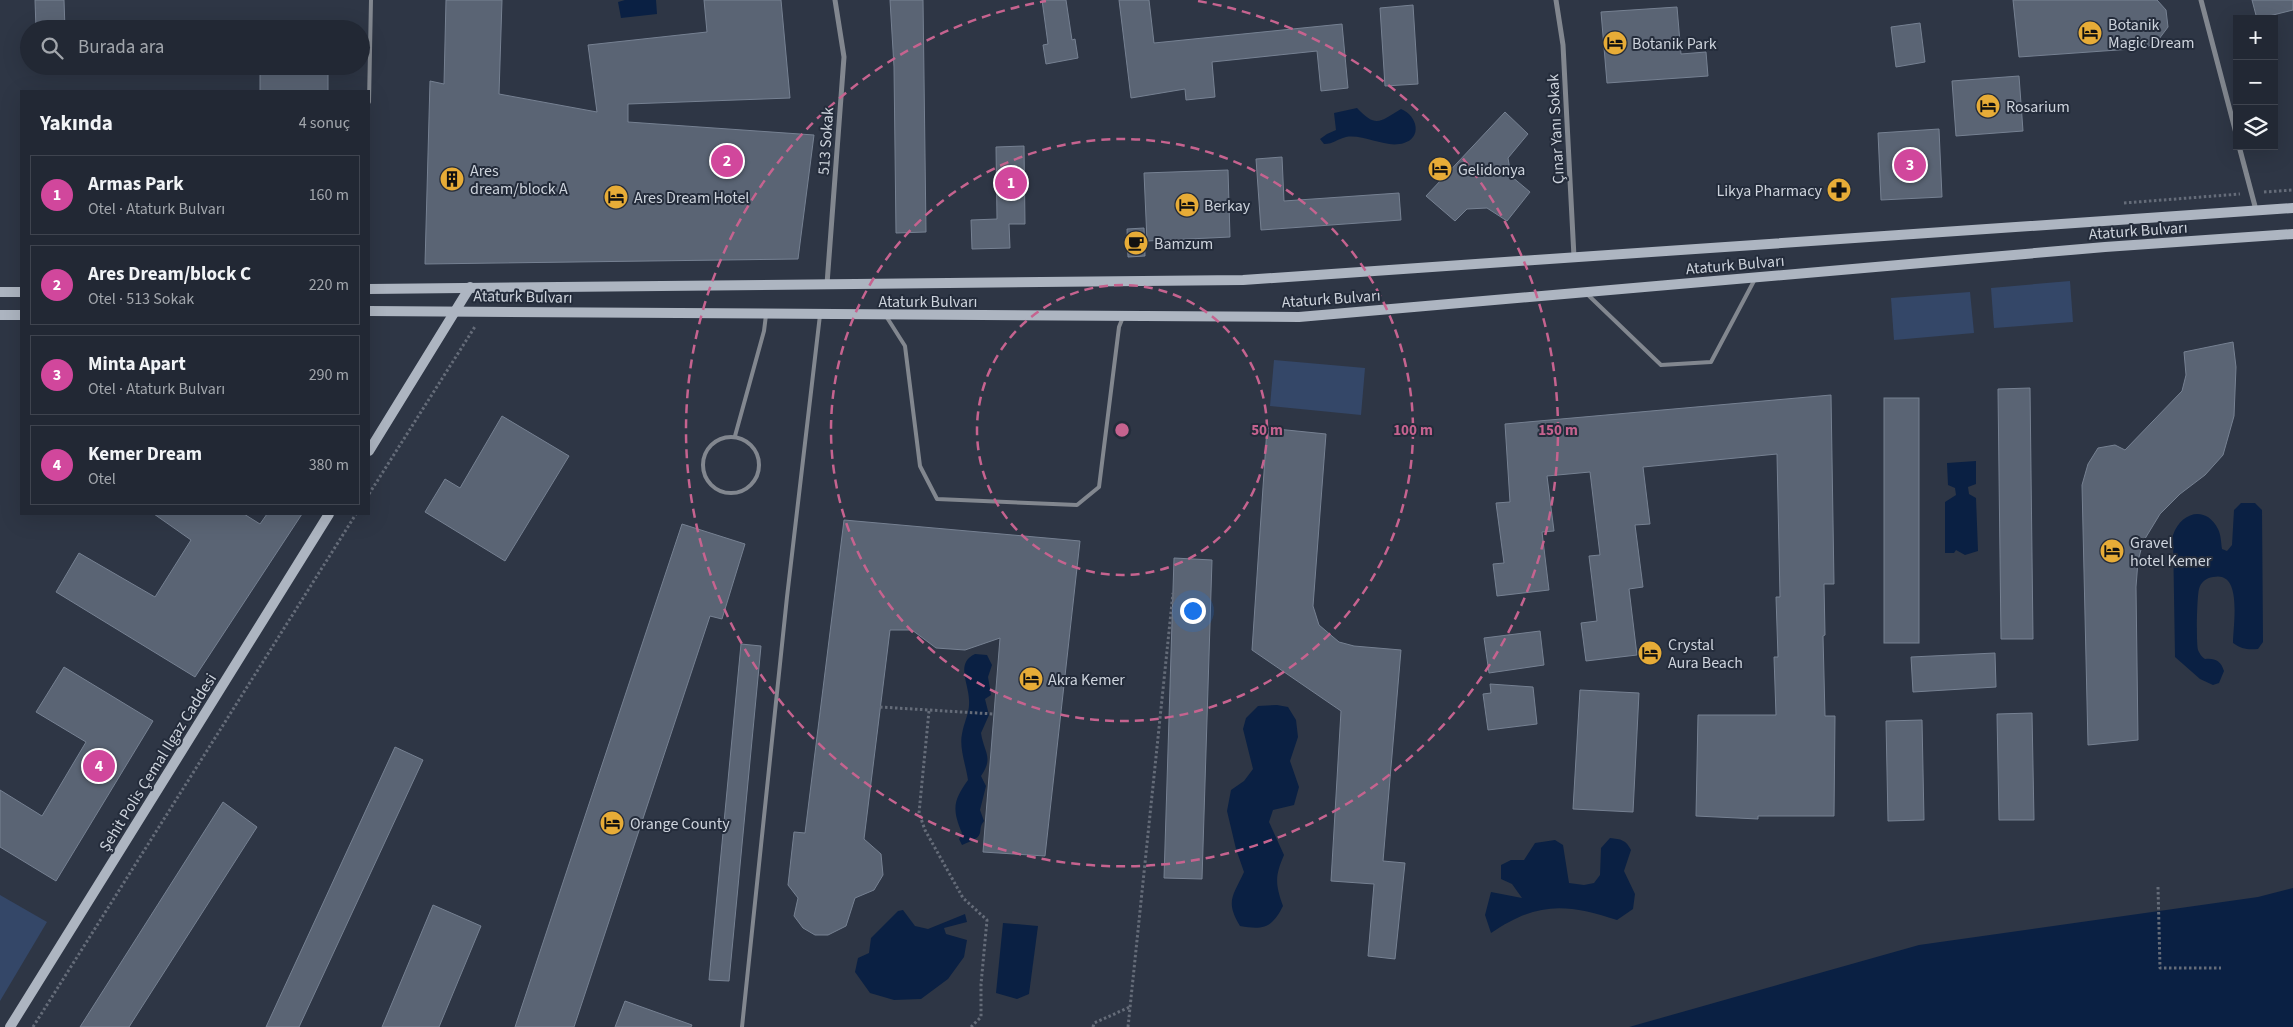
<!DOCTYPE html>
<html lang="tr">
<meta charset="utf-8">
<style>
:root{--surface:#222834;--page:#2a303c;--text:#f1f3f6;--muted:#a2a6ac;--line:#3f444f;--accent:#8c9099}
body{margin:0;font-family:"Source Sans 3",sans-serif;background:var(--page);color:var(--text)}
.controls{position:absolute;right:15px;top:15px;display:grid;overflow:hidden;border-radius:0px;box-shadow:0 5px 20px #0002}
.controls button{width:45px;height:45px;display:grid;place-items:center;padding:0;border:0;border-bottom:1px solid var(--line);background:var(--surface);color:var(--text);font:25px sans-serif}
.you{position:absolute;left:1192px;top:610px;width:18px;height:18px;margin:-12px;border:4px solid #fff;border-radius:50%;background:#1a73e8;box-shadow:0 0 0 8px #1a73e833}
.badge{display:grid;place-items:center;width:32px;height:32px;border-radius:50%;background:var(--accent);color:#fff;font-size:16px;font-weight:700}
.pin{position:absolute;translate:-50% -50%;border:2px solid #fff;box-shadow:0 1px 5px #0006}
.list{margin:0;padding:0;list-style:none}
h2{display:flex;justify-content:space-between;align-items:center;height:65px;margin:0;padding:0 20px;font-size:21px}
h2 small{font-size:16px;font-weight:400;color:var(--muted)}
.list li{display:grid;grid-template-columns:32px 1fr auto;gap:15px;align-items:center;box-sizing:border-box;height:80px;margin:0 10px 10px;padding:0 10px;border:1px solid var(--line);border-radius:0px}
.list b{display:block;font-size:19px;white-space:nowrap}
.list p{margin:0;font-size:16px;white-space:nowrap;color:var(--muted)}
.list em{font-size:16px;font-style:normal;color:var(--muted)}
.icon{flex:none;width:28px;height:28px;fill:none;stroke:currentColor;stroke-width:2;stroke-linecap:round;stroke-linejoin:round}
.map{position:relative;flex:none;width:2293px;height:1027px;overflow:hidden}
.search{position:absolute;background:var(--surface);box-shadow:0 5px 20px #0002;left:20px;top:20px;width:350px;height:55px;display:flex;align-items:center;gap:12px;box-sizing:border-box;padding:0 18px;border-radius:28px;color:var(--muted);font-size:19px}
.panel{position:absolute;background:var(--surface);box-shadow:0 5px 20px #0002;left:20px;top:90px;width:350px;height:425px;border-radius:0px}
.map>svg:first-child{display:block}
</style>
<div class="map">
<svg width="2293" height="1027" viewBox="0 0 2293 1027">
<rect width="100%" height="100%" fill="#2e3645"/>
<g fill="#344768">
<path d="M2070,281L2073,322L1994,328L1991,288Z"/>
<path d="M1970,292L1974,333L1894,340L1891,298Z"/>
<path d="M1274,360L1365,368L1361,415L1270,406Z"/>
<path d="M0,895L47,922L0,1001Z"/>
</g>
<g fill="#0a2043">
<path d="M625,0H656L657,14L621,18L618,2Z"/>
<path d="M1357,108C1377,129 1380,121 1401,109C1418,116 1422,138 1404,143C1386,149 1365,134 1346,137C1337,139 1334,144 1324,144L1320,139L1327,134L1336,130L1334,113Z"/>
<path d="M1976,461V484L1968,487L1969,494L1976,498L1978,551L1965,555L1956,550L1954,553H1945V502L1956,495L1955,488L1948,485L1947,463Z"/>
<path d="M2241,503H2255L2262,510L2263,642L2258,649C2248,650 2241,649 2233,643C2233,625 2243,570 2213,577C2206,578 2201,582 2199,589C2197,596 2196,642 2198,650C2200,654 2201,656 2205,659C2215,658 2221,661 2224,671L2219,683L2213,685L2200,679L2175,657L2173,535C2181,512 2206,505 2218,529C2221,535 2221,542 2222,549L2227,551L2232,545L2234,510Z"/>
<path d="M975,654L987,655L992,665L988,677L991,695L985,699L989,715L981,733C984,753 994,757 981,776L986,786L980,810L984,821C980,826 981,828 980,833C978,840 968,842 962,845L959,839L962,833C952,809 953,801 968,780C966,766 959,747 962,734C964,721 970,713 969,700C969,684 955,663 975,654Z"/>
<path d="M1277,705L1288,707L1296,720L1298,737L1290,761L1299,787L1294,805L1273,810L1269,822L1284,855C1275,876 1275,883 1283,906C1272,928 1263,930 1240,926C1225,901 1233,896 1244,872L1236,849L1227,811L1231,790L1244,781L1253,769L1243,729L1246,718L1258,706Z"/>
<path d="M1610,838C1621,839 1626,840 1631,850L1624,871L1635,894L1633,909L1617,920C1565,903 1537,902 1491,933L1485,915L1491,892L1522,898L1512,884L1501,879V865L1511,860H1524L1535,843L1555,840L1563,845L1569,883L1584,885L1594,883L1600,875L1601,848Z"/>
<path d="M2293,888V1027H1629L1919,945L2258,897Z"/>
<path d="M903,910L915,926L928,929L965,914L967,922L944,928L946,934L967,940L964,957L948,979L921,999L894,1000L870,993L855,972L858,958L869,953L871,938L898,911Z"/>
<path d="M1003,923L1038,926L1029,994L1017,999L996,993Z"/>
</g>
<g fill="#5a6474" stroke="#768192">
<path d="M35,0H64L65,29H36Z"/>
<path d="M446,0H502L499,94L597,112L588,45L707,32L704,0H781L790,98L628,104V122L814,135L798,259L425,264L430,81L444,84Z"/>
<path d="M890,0H923L926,232L896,233L894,67Z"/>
<path d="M1042,0H1066L1072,40L1075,39L1078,58L1046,64L1043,45L1048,44Z"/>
<path d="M1119,0H1149L1154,43L1342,24L1348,88L1321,91L1317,51L1212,62L1215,97L1186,100L1185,89L1131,98Z"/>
<path d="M2013,0H2157L2166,10L2168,27L2159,39L2146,48L2019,57Z"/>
<path d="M2252,0H2293V10L2257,19Z"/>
<path d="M1413,5L1418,84L1385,86L1380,8Z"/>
<path d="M1677,7L1681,54L1706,52L1708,76L1607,83L1601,12Z"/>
<path d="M1920,23L1925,62L1896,67L1891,27Z"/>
<path d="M260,72L328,73V91H260Z"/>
<path d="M2019,76L2023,131L1956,136L1952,81Z"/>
<path d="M1505,112L1528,134L1508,158L1511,176L1530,192L1507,221L1487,208L1467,209L1455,221L1426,196Z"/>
<path d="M1939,129L1942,197L1881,200L1878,133Z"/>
<path d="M1024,146L1025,224H1009L1010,248L972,249L971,220L997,219L996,147Z"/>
<path d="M1282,157L1284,201L1399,193L1401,220L1261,230L1256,159Z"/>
<path d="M1228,170L1230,237L1147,241L1144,173Z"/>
<path d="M1144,228L1145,256L1128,257L1127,229Z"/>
<path d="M2233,342L2236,367L2234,416L2223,455L2205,475L2180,494L2160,514L2143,542L2138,561L2136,587L2138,740L2088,745L2082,485L2088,464L2098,448L2115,445L2125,450L2182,391L2186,375L2184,352Z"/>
<path d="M2030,388L2033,639H2001L1998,389Z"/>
<path d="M1831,395L1834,584H1824L1825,635L1823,636L1825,716H1835L1834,816H1758V819L1696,816L1698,715H1776L1774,657H1778L1776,597H1780L1777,454L1643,467L1650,524L1635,525L1643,587L1629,589L1637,655L1586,661L1581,623L1597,621L1589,556L1600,555L1590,472L1547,476L1554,531L1542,532L1549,590L1497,596L1493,564L1504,563L1496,503L1510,502L1505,424Z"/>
<rect x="1884" y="398" width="35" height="245"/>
<path d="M502,416L569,456L505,561L425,512L445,479L460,488Z"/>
<path d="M1267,428L1326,434L1313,606L1319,625L1339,642L1354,646L1401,650L1383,861L1405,863L1395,959L1368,956L1374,884L1331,881L1341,711L1252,650Z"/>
<path d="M154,514H244L260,524L267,514H302L195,677L56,592L79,553L155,597L191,540Z"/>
<path d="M844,520L1080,541L1045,856L983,852L1000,638L965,650L936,648L912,630H890L864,839L881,854L883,875L874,890L855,898L846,926L828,935H815L803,928L794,916L798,898L788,885L794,832L805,833Z"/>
<path d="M682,524L745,544L722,619L710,616L574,1027H515Z"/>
<path d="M1174,558L1212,560L1202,879L1164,878Z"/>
<path d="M1540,631L1544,665L1489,673L1484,638Z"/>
<path d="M741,644L761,646L729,981L709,980Z"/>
<path d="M1995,653L1996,687L1913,692L1911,657Z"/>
<path d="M64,667L153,721L56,881L0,847V790L42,816L86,742L36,712Z"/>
<path d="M1490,684L1533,687L1537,724L1488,730L1483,694L1491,693Z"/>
<path d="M1580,690L1639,693L1633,812L1573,809Z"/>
<path d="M2032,713L2034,820H1999L1997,714Z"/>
<path d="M1922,720L1924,820L1888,821L1886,721Z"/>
<path d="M395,747L423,760L299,1027H266Z"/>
<path d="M223,802L257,827L129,1027H80Z"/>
<path d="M433,905L481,926L439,1027H382Z"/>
<path d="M625,1001L692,1025L691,1027H615Z"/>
</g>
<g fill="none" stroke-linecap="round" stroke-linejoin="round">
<g stroke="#656c79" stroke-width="3" stroke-dasharray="2.5 2.5" stroke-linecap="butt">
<path d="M2264,192L2293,190"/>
<path d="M2124,203L2240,194"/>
<path d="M369,494L476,325"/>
<path d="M880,707L994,714"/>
<path d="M929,711L919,813L925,830L963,898L987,920L981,984V1017L971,1027"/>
<path d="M2158,887L2160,968H2221"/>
<path d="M33,1027L356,514"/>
<path d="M1093,1027L1094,1023L1130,1007"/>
<path d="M1128,1027L1173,593"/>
</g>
<g stroke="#82878f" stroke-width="4">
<path d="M369,102L371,0"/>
<path d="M1586,293L1661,365L1711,362L1755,279"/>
<path d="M886,316L905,346L920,466L937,499L1077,505L1099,487L1119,327L1123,317"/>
<path d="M735,436L764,331L766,315"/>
<circle cx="731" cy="465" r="28"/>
<path d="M742,1027L787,597L820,315"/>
</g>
<g stroke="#82878f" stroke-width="5">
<path d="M1556,0L1563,45L1574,257"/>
<path d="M2201,0L2237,137"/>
<path d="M2239,146L2256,210"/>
<path d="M827,284L844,57L835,0"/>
</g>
<g stroke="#adb5c1" stroke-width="10">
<path d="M369,289L1243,280L2293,208"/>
<path d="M0,292H21"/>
<path d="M369,311L1299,317L2105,247L2293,234"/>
<path d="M0,315H21"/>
<path d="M369,451L470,287"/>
<path d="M10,1027L329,514"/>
</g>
</g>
<g fill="none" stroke="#c6638f" stroke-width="2.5" stroke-dasharray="9 6">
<circle cx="1122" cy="430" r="145"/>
<circle cx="1122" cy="430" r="291"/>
<path d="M1198 1A436 436 0 1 1 1046 1"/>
</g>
<defs>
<symbol id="hotel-disc" viewBox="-11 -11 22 22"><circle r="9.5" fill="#e7ac37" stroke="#242c3b"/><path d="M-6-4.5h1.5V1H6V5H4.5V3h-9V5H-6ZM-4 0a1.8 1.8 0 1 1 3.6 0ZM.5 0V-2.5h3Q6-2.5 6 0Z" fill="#111"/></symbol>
<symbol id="building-disc" viewBox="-11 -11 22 22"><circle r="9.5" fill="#e7ac37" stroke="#242c3b"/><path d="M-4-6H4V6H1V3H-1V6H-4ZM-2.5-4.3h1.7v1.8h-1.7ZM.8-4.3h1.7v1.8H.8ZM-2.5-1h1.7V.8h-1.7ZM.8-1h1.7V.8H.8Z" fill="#111"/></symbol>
<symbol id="pharmacy-disc" viewBox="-11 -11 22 22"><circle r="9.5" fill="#e7ac37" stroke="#242c3b"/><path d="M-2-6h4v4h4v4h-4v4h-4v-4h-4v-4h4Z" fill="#111"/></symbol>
<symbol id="cafe-disc" viewBox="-11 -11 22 22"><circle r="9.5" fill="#e7ac37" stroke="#242c3b"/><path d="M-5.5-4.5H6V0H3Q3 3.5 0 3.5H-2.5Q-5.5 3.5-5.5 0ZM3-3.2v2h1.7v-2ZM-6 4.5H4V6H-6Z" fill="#111"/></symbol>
</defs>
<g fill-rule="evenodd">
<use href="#hotel-disc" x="2076" y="19" width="28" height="28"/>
<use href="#hotel-disc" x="1601" y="29" width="28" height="28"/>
<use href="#hotel-disc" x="1974" y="92" width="28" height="28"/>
<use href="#hotel-disc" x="1426" y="155" width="28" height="28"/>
<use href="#building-disc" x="438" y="165" width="28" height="28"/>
<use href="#pharmacy-disc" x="1825" y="176" width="28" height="28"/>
<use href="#hotel-disc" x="602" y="183" width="28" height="28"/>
<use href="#hotel-disc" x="1173" y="191" width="28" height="28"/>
<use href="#cafe-disc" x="1122" y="229" width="28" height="28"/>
<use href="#hotel-disc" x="2098" y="537" width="28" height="28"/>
<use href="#hotel-disc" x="1636" y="639" width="28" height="28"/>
<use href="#hotel-disc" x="1017" y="665" width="28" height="28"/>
<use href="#hotel-disc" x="598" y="809" width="28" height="28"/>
</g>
<g text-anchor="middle" stroke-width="4" stroke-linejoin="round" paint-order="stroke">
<g font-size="16" fill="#cdd3dc" stroke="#242c3b" text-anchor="start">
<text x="2108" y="30">Botanik<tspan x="2108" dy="18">Magic Dream</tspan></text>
<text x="1632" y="49">Botanik Park</text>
<text x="2006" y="112">Rosarium</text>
<text x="1458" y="175">Gelidonya</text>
<text x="470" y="176">Ares<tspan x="470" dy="18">dream/block A</tspan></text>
<text x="1822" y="196" text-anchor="end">Likya Pharmacy</text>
<text x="634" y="203">Ares Dream Hotel</text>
<text x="1204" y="211">Berkay</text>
<text x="1154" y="249">Bamzum</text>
<text x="2130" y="548">Gravel<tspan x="2130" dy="18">hotel Kemer</tspan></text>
<text x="1668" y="650">Crystal<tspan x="1668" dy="18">Aura Beach</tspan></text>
<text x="1048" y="685">Akra Kemer</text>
<text x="630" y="829">Orange County</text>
</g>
<g font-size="16" fill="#cdd3dc" stroke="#242c3b">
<text transform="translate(1555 129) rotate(-93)" y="6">Çınar Yanı Sokak</text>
<text transform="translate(825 141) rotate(-86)" y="6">513 Sokak</text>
<text transform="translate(2138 230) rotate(-4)" y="6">Ataturk Bulvarı</text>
<text transform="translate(1735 264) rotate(-5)" y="6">Ataturk Bulvarı</text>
<text transform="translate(523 296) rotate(1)" y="6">Ataturk Bulvarı</text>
<text transform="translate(1331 298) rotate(-4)" y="6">Ataturk Bulvarı</text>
<text x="928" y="307">Ataturk Bulvarı</text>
<text transform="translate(157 762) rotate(-58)" y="6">Şehit Polis Çemal Ilgaz Caddesi</text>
</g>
</g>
<circle cx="1122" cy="430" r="8" fill="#c6638f" stroke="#242c3b" stroke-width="2.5"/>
<g font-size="15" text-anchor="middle" font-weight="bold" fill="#c6638f" stroke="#242c3b" stroke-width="4" stroke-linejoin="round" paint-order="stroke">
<text x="1267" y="435">50 m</text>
<text x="1413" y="435">100 m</text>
<text x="1558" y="435">150 m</text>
</g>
</svg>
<div class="controls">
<button>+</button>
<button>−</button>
<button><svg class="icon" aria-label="layers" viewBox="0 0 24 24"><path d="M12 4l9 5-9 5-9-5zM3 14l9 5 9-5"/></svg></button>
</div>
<div class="you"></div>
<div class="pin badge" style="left:1011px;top:183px;background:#d1479c">1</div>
<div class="pin badge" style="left:727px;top:161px;background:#d1479c">2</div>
<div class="pin badge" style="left:1910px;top:165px;background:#d1479c">3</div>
<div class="pin badge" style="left:99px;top:766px;background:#d1479c">4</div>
<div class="search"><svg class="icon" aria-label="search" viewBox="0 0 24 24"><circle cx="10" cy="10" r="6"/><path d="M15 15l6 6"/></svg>Burada ara</div>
<section class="panel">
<h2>Yakında<small>4 sonuç</small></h2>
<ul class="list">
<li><span class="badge" style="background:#d1479c">1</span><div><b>Armas Park</b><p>Otel · Ataturk Bulvarı</p></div><em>160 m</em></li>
<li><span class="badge" style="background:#d1479c">2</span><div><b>Ares Dream/block C</b><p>Otel · 513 Sokak</p></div><em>220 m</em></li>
<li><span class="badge" style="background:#d1479c">3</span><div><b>Minta Apart</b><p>Otel · Ataturk Bulvarı</p></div><em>290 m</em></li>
<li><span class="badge" style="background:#d1479c">4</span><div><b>Kemer Dream</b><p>Otel</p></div><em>380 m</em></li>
</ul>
</section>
</div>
